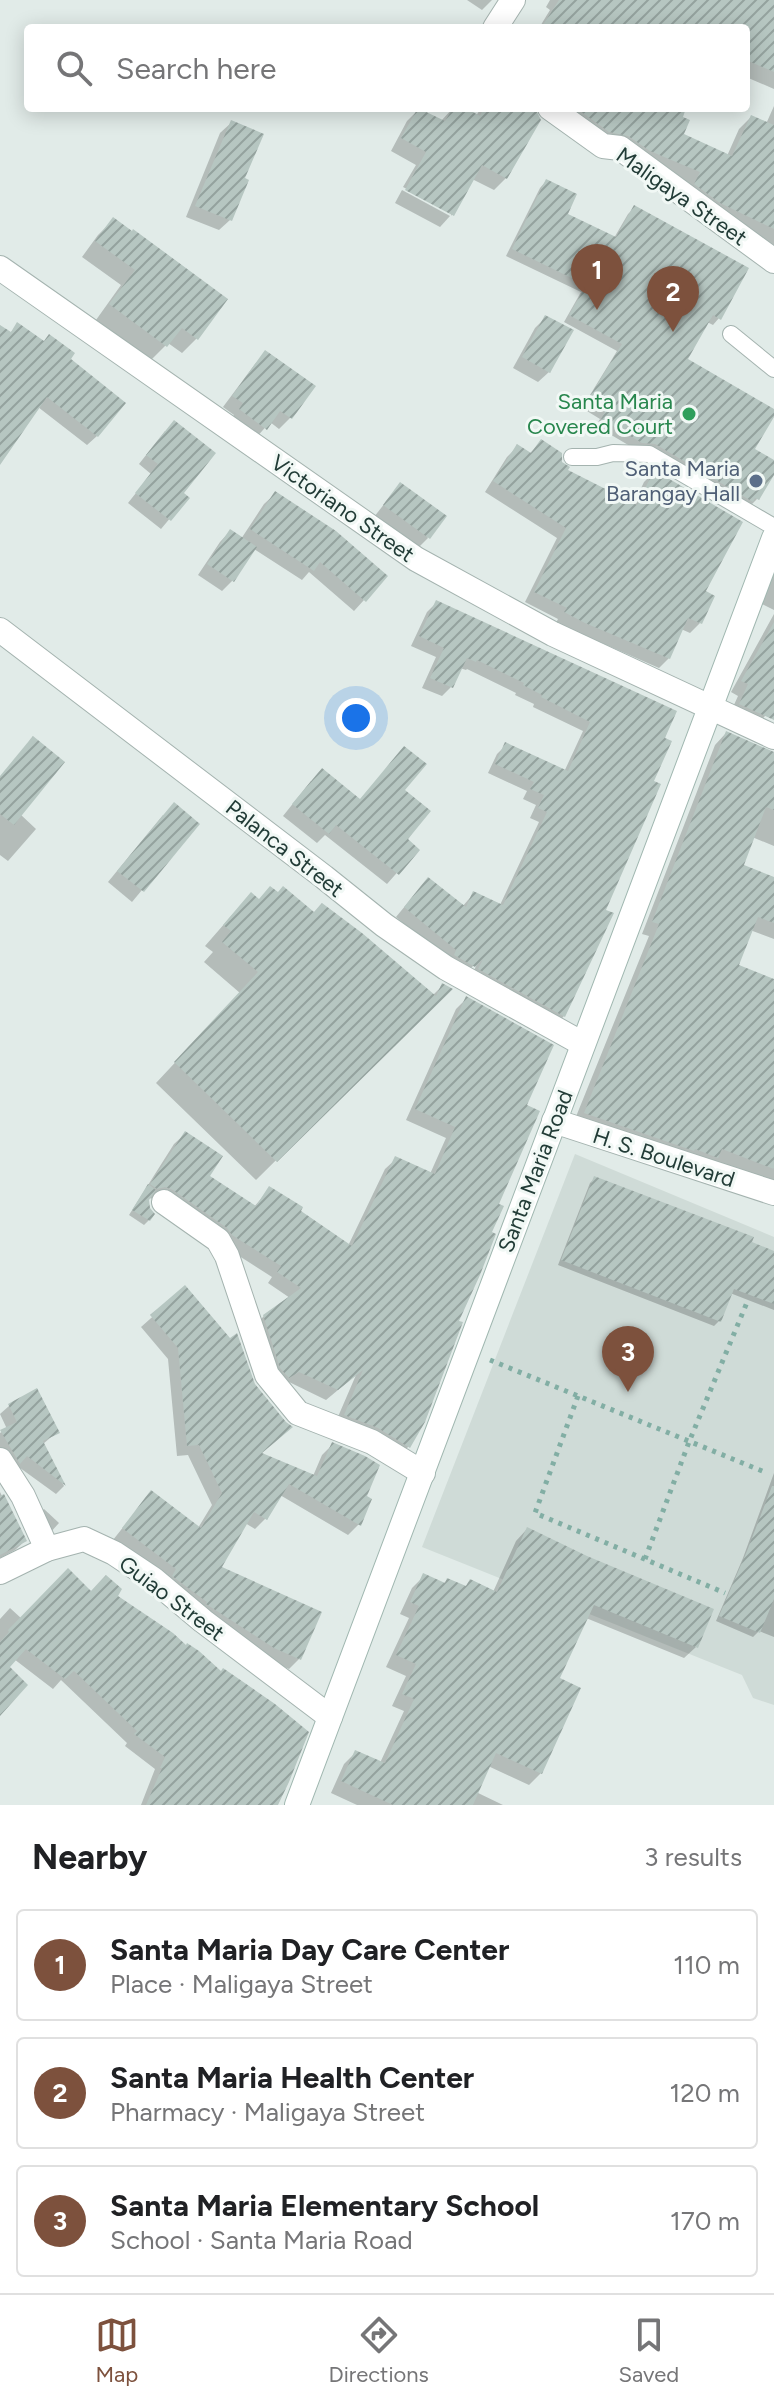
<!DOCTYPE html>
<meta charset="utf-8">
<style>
:root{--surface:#fff;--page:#f6f6f6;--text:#202124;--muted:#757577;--line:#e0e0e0;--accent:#7d513d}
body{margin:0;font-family:Figtree,sans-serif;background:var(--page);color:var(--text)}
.you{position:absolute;left:356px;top:718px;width:28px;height:28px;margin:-20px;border:6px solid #fff;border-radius:50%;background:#1a73e8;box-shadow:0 0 0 12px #1a73e833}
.badge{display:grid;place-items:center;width:52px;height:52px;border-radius:50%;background:var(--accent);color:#fff;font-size:26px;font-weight:700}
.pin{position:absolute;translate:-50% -66px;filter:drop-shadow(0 2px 4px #0008)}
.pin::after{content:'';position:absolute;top:42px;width:28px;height:24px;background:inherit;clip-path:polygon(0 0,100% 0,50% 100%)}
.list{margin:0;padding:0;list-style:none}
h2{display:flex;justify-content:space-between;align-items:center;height:104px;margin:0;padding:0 32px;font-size:34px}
h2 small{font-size:26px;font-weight:400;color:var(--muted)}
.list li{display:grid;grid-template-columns:52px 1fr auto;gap:24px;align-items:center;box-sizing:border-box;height:112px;margin:0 16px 16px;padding:0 16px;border:2px solid var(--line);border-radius:8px}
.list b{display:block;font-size:30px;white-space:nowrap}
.list p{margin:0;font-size:26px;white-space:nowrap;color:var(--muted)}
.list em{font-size:26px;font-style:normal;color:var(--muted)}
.icon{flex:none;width:44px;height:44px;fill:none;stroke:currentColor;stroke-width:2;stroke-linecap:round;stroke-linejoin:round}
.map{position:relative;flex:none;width:774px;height:1805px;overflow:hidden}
.search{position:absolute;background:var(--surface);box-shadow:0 4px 20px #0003;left:24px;right:24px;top:24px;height:88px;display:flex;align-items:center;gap:20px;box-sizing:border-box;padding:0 28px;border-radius:8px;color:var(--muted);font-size:30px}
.sheet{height:488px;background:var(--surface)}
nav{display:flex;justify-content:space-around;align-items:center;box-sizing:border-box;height:112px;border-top:2px solid var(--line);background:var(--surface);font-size:22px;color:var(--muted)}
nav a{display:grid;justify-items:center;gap:4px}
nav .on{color:var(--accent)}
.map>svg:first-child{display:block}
</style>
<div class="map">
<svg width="774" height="1805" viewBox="0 0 774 1805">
<defs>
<pattern id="building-hatch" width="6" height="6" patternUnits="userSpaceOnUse" patternTransform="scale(2)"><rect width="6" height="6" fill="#b6c6c1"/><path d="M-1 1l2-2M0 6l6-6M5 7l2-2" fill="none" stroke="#94a29e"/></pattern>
</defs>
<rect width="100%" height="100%" fill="#e1ebe8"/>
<path fill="#cfdbd7" d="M575,1154L774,1237V1705L753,1698L742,1675L422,1547Z"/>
<g fill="#0003">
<path d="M467,0H492L482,10Z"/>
<path d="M550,0H774V89L746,77V28H539L550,10L546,7Z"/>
<path d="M774,106V262L544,108H684L680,118L682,135L727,156L739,129L751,117L766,124Z"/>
<path d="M453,108H461L476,116L481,108H535L506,178L494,190L472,179L451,216V212L403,187L416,165L391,151L407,121L419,109L441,121Z"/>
<path d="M231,123L243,180L230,220L219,230L186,217L220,133Z"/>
<path d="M546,181L565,215L614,238L628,214L634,208L719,318L713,325L707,322L686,359L774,411L752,450L774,463V471L757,499L751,505L635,449L596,426L600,419L582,408L617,351L564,322L581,292L506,256L540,188Z"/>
<path d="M402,190L450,216L440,227L395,203Z"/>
<path d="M113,220L197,338L182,353L168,343L151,360L96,320L121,285L82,257L98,235Z"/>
<path d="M546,317L549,372L538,382L513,368L535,328Z"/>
<path d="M18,325L68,359L97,436L87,445L38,407L0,459V327L9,334Z"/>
<path d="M265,353L313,387L290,418L279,429L270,422L255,439L230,421L234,415L223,407L255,364Z"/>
<path d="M165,431L181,493L187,498L161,529L128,503L151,474L139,464Z"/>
<path d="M541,442L560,463L565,471L633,505L644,482L654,472L703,592L713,597L700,623L690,633L681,629L669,658L659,668L556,623L558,619L525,602L557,538L485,492L507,457L517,447L529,454Z"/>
<path d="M400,484L428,538L418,548L374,517Z"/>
<path d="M275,494L364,600L354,611L309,572L302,580L254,549L233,580L222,591L198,575L220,542L230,531L241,539L264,504Z"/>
<path d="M774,567V610L760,603Z"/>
<path d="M436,603L662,739L651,782L603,911L564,1016L555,1025L471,978L478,961L464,975L396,917L420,888L462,907L474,893L500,905L539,822L530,818L536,805L523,799L527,791L488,773L497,754L506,745L564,772L583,731L533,707L534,704L515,695L516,693L467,669L466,670L460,668L451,687L442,696L422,688L436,657L411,646L427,612Z"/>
<path d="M774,614V713L765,716L754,728L729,716L738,696L731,692Z"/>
<path d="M726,733L774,764V846L752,837L741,866L774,879V939L750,930L736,966L774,981V1197L573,1124L649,936L642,934L715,745Z"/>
<path d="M404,748L402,791L405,840L417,850L387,884L325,835L317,843L283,816L311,781L359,801Z"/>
<path d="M0,777L20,814L36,829L8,861L0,855Z"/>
<path d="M163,815L197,824L132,902L108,882Z"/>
<path d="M258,901L432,996L442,986L449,989L256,1180L156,1083L240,993L204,962L213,952L205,946L232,915Z"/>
<path d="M466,999L524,1106L496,1205L457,1322L409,1446L398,1457L334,1426L356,1375L326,1400L287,1381L278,1388L253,1327L264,1316L290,1298L268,1283L272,1277L222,1245L162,1200L148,1198L149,1220L144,1225L129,1215L174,1144L185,1134L207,1177L254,1207L270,1188L298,1212L348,1246L385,1169L396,1159L430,1174L446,1138L406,1120L456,1009Z"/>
<path d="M595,1178L774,1252V1310L730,1293L719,1321L714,1326L558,1265L590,1183Z"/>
<path d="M185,1288L260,1454L313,1476L322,1455L332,1445L364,1497L359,1524L348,1535L280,1495L266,1518L255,1529L245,1523L219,1567L299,1659L289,1669L263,1658L113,1540L151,1492L198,1528L212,1505L188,1455L177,1456L168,1359L141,1327Z"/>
<path d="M36,1391L57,1432L43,1444L64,1486L56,1494L16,1465L0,1459V1433L7,1429L0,1414L9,1406Z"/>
<path d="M774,1473V1637L759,1631L753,1637L716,1621L743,1558Z"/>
<path d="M0,1492L25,1541L15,1550L0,1558Z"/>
<path d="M44,1509L59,1523L49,1534L34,1518Z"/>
<path d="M527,1529L696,1647L684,1658L586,1618L557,1679L541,1773L529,1785L488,1766L476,1792L503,1805H357L331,1793L344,1764L356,1752L380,1763L404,1711L392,1706L406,1676L386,1667L409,1618L400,1614L412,1588L424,1576L443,1584L447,1580L464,1588L470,1581L493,1592L516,1541Z"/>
<path d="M91,1593L116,1597L276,1805H141L155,1769L125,1746L127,1743L61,1680L53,1689L14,1659L7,1667L0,1712V1619L10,1608L22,1619Z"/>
</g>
<g fill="url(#building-hatch)">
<path d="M559,0H774V72L746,60V28H541Z"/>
<path d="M418,108L445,121L453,108H466L480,116L484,108H535L541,120L507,179L482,165L454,216L405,190L426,152L401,138Z"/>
<path d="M576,108H686L683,117L690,120L684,134L732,156L751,115L774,125V229L720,203L694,184L700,172L650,151L628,136L609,132Z"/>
<path d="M231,120L264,134L245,178L249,180L232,221L195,206Z"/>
<path d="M546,179L577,194L568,214L616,237L634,205L749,268L721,320L713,315L688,359L774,409V417L755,449L774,460V475L759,500L755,498L753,502L655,444L642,443L601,419L605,412L587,401L622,344L569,315L586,285L512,249Z"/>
<path d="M113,217L132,231L133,229L228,299L198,340L182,328L167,347L109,304L135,270L95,241Z"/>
<path d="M545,315L574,330L550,373L522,357Z"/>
<path d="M17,322L44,341L49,334L75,353L71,359L126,403L98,437L47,397L0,465V325L11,332Z"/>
<path d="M265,350L316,386L292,419L280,411L267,430L239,409L243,403L232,396Z"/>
<path d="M174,420L216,453L184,493L190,498L171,521L135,493L158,464L146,455Z"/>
<path d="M541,439L562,453V462L570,467L568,470L637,505L654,470L743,522L706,591L715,596L702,624L688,618L670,659L585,623L564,612L567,608L534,592L566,528L493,481L517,444L531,453Z"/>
<path d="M400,482L447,516L430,539L383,505Z"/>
<path d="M275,491L336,531L388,576L366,602L320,562L314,571L250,529Z"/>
<path d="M230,529L257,547L234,582L207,564Z"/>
<path d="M436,600L677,711L665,738L672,741L654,781L661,784L606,910L614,913L565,1017L478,969L483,959L475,967L454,955L456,950L404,907L428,877L466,907L473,891L503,905L547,812L538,808L544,795L530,789L534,782L495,764L505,742L568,771L590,722L541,697L542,695L523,685L524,683L477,660L476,662L467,658L453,688L430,678L444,648L419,636Z"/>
<path d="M774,622V720L739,704L748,684L741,681Z"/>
<path d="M726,731L774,752V810L766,807L744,865L774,877V923L758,917L739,965L774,979V1169L722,1149L718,1158L695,1149L694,1151L584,1113L659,924L652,922Z"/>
<path d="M33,736L65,762L14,825L0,814V776Z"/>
<path d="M404,746L427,764L405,790L431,811L408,839L420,850L399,875L336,825L329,834L292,804L322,768L360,799Z"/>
<path d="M174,802L200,824L144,892L117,871Z"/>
<path d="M270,886L278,892L283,886L314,912L322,903L362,933L436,996L442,983L453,989L277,1162L174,1062L258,972L222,942L231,931L223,925L251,892L259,899Z"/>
<path d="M466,996L554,1045L527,1105L540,1111L499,1204L504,1206L492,1232L496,1234L480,1275L459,1321L463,1322L425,1422L410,1448L378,1428L344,1415L363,1370L338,1390L299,1372L289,1378L280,1368L263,1315L301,1288L277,1272L281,1266L232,1235L227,1228L173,1190L165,1187L157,1189L150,1184L185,1131L223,1156L210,1176L256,1206L269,1186L303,1207L301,1211L352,1246L395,1156L435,1174L455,1127L415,1109Z"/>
<path d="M594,1176L754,1237L752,1242L774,1251V1304L734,1289L721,1322L561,1260Z"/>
<path d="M148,1184L156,1190L149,1200L150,1208L155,1214L150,1221L132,1210Z"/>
<path d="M185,1285L230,1338L237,1333L255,1384L286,1422L293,1427L262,1453L317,1476L332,1442L365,1456L380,1465L367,1496L372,1499L361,1526L289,1484L267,1520L254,1512L222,1567L322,1612L301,1660L274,1648L206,1604L207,1602L172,1576L176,1569L122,1528L151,1490L201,1528L222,1493L199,1445L187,1446L178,1348L150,1315Z"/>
<path d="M37,1388L60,1433L43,1441L66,1486L27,1456L20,1464L0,1430L17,1422L8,1404Z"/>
<path d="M772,1486H774V1599L760,1633L719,1616L747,1551Z"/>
<path d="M4,1494L27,1541L0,1555V1496Z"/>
<path d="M527,1527L587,1556L714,1609L698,1648L594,1605L560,1678L581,1688L542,1774L496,1753L473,1805H393L341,1781L355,1750L385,1763L414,1699L402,1694L416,1664L396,1655L419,1606L410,1602L423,1573L445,1583L447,1578L466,1586L470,1579L497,1592Z"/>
<path d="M68,1568L91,1591L106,1575L122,1589L118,1596L173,1633L186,1645L187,1643L199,1651L221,1671L223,1668L275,1704L309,1732L289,1782L278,1805H146L162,1768H160L165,1757L134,1734L137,1731L74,1671L65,1679L26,1649L10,1667L28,1685L0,1716V1642L9,1632L8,1630Z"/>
</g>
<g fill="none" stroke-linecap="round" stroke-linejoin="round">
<defs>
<g id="lane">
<path d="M731,334L774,369"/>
<path d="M572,457H597L613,453L649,454L774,527"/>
</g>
<g id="street">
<path d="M495,28L513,0"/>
<path d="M550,108L603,146L620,148L774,261"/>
<path d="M0,268L416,559L553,634L774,737"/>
<path d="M0,630L324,877L384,925L446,968L583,1044"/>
<path d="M554,1121L774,1193"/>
<path d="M164,1202L218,1240L227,1256L267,1375L298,1413L372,1442L423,1473"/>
<path d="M0,1460L23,1496L47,1549"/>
<path d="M0,1572L47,1549L84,1539L114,1553L153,1579L203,1621L330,1717"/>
</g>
<path id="secondary" d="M297,1805L774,538"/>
</defs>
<use href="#lane" stroke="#a4b3af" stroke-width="18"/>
<use href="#street" stroke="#a4b3af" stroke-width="26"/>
<use href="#secondary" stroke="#a0b7b0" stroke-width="26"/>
<g stroke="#82aea4" stroke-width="5" stroke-dasharray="4 6" stroke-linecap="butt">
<path d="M490,1360L767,1473"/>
<path d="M578,1396L535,1513L725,1593"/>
<path d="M645,1559L689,1442L748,1300"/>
</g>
<use href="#lane" stroke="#fff" stroke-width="16"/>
<use href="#street" stroke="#fff" stroke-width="24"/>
<use href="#secondary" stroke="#fff" stroke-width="24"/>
</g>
<circle fill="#2e9e5b" stroke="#f1f8f5" stroke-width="3" cx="689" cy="414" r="8"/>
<circle fill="#5c6f8a" stroke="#f1f8f5" stroke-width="3" cx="756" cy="481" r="8"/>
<g text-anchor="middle" stroke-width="6" stroke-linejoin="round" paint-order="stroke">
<g font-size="22" fill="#223c37" stroke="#f1f8f5">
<text transform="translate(682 196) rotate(35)" y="8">Maligaya Street</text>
<text transform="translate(343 508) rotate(35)" y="8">Victoriano Street</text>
<text transform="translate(285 848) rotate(38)" y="8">Palanca Street</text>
<text transform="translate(664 1157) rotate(18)" y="8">H. S. Boulevard</text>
<text transform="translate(535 1171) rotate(-69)" y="8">Santa Maria Road</text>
<text transform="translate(172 1598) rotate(37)" y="8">Guiao Street</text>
</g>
<g font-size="22" fill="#27864d" stroke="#f1f8f5" text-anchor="end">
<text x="673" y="409">Santa Maria<tspan x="673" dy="25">Covered Court</tspan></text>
</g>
<g font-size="22" fill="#4e5e75" stroke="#f1f8f5" text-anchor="end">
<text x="740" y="476">Santa Maria<tspan x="740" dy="25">Barangay Hall</tspan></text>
</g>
</g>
</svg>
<div class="you"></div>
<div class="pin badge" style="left:597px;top:310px">1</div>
<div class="pin badge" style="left:673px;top:332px">2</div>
<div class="pin badge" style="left:628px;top:1392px">3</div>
<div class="search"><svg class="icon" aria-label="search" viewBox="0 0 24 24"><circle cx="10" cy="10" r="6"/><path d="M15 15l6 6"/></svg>Search here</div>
</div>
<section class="sheet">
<h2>Nearby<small>3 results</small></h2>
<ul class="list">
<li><span class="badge">1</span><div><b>Santa Maria Day Care Center</b><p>Place · Maligaya Street</p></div><em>110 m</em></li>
<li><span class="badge">2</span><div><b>Santa Maria Health Center</b><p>Pharmacy · Maligaya Street</p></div><em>120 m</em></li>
<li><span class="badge">3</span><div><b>Santa Maria Elementary School</b><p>School · Santa Maria Road</p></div><em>170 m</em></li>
</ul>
</section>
<nav>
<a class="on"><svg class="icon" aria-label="map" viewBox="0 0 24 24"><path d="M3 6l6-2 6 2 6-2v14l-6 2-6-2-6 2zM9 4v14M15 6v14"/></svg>Map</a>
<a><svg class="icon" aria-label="directions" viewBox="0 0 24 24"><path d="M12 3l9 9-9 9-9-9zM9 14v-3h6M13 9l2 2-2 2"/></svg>Directions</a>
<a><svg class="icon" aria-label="saved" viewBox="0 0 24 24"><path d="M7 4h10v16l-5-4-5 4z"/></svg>Saved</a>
</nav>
